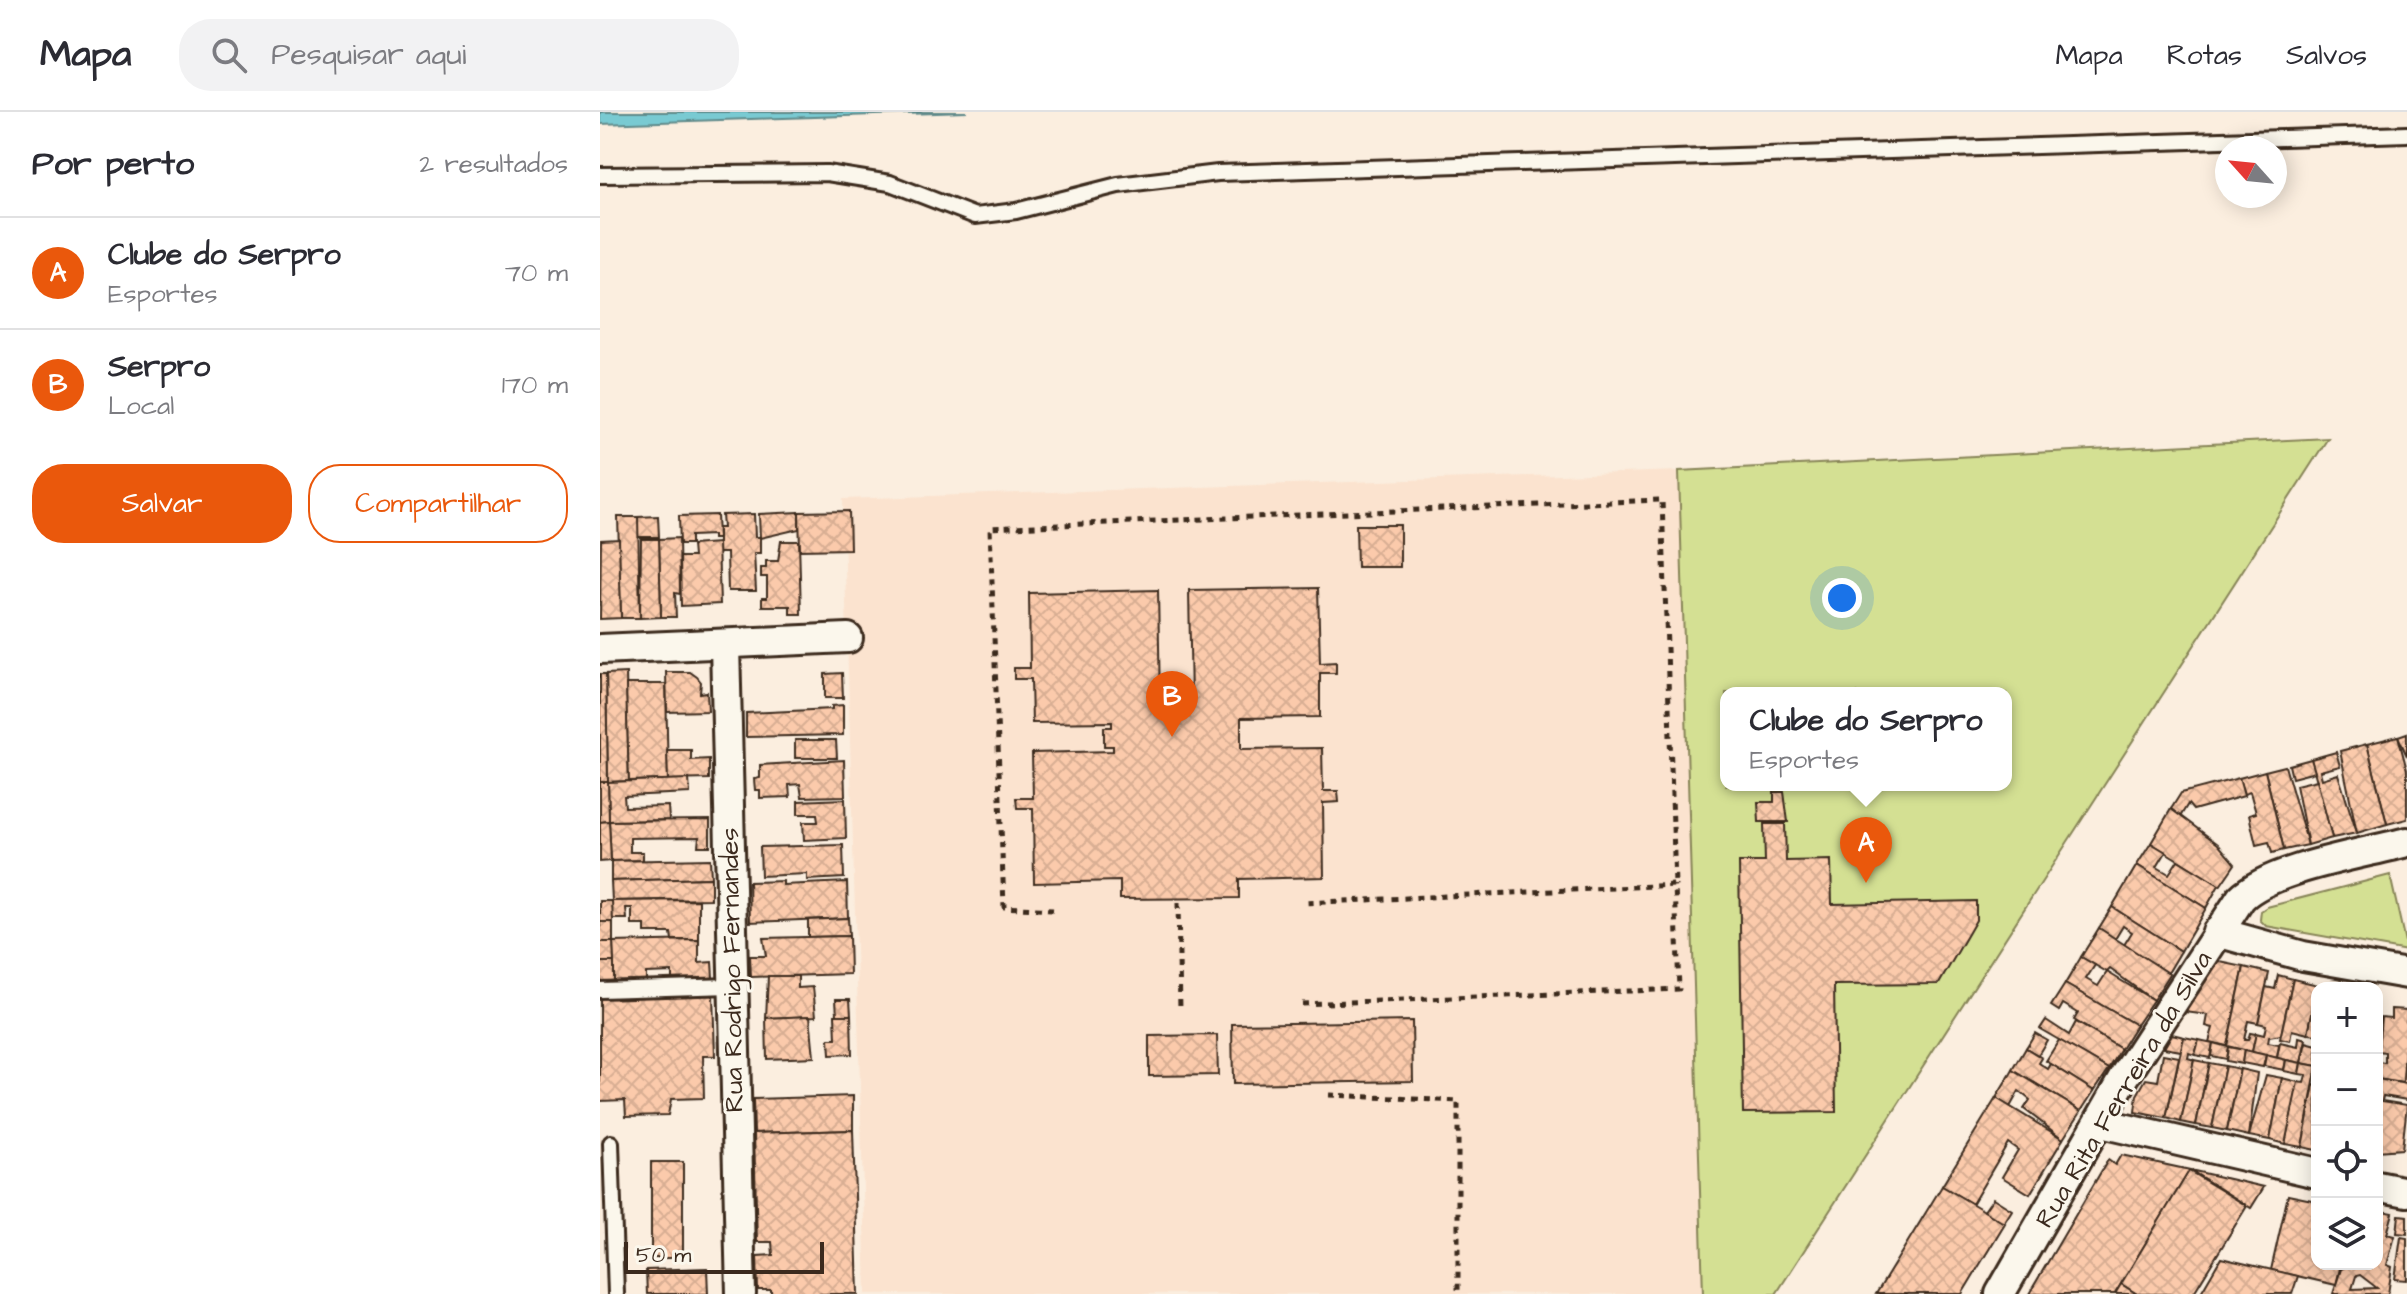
<!DOCTYPE html>
<html lang="pt">
<meta charset="utf-8">
<style>
:root{--surface:#fff;--page:#f2f2f3;--text:#2b2b33;--muted:#7c7c81;--line:#e1e1e2;--accent:#ea580c}
body{margin:0;font-family:"Architects Daughter",sans-serif;background:var(--page);color:var(--text)}
.controls{position:absolute;right:24px;bottom:24px;display:grid;overflow:hidden;border-radius:16px;box-shadow:0 4px 20px #0003}
.controls button{width:72px;height:72px;display:grid;place-items:center;padding:0;border:0;border-bottom:2px solid var(--line);background:var(--surface);color:var(--text);font:40px sans-serif}
.compass{position:absolute;left:1615px;top:24px;width:72px;height:72px;border-radius:50%;background:var(--surface);box-shadow:0 4px 20px #0003;rotate:297deg}
.scale{position:absolute;left:24px;bottom:20px;width:200px;box-sizing:border-box;padding-left:8px;border:4px solid #3b2a1e;border-top:0;font-size:22px;line-height:28px;white-space:nowrap;color:#3b2a1e;-webkit-text-stroke:6px #fbf7ec;paint-order:stroke}
.you{position:absolute;left:1242px;top:486px;width:28px;height:28px;margin:-20px;border:6px solid #fff;border-radius:50%;background:#1a73e8;box-shadow:0 0 0 12px #1a73e833}
.badge{display:grid;place-items:center;width:52px;height:52px;border-radius:50%;background:var(--accent);color:#fff;font-size:26px;font-weight:700}
.pin{position:absolute;translate:-50% -66px;filter:drop-shadow(0 2px 4px #0008)}
.pin::after{content:'';position:absolute;top:42px;width:28px;height:24px;background:inherit;clip-path:polygon(0 0,100% 0,50% 100%)}
.popup{position:absolute;left:1120px;top:575px;width:292px;height:104px;box-sizing:border-box;display:grid;place-content:center;border-radius:16px;background:var(--surface);filter:drop-shadow(0 2px 6px #0005);font-size:26px;white-space:nowrap;color:var(--muted)}
.popup b{font-size:30px;color:var(--text)}
.popup::after{content:'';position:absolute;left:50%;top:100%;margin-left:-16px;border:16px solid transparent;border-top-color:var(--surface)}
.list{margin:0;padding:0;list-style:none}
h2{display:flex;justify-content:space-between;align-items:center;height:104px;margin:0;padding:0 32px;font-size:34px}
h2 small{font-size:26px;font-weight:400;color:var(--muted)}
.list li{display:grid;grid-template-columns:52px 1fr auto;gap:24px;align-items:center;box-sizing:border-box;height:112px;padding:0 32px;border-top:2px solid var(--line)}
.list b{display:block;font-size:30px;white-space:nowrap}
.list p{margin:0;font-size:26px;white-space:nowrap;color:var(--muted)}
.list em{font-size:26px;font-style:normal;color:var(--muted)}
.actions{display:flex;gap:16px;padding:24px 32px}
.actions a{flex:1;padding:18px 0;border:2px solid var(--accent);border-radius:32px;text-align:center;font-size:28px;color:var(--accent)}
.actions .main{background:var(--accent);color:#fff}
.icon{flex:none;width:44px;height:44px;fill:none;stroke:currentColor;stroke-width:2;stroke-linecap:round;stroke-linejoin:round}
.map{position:relative;flex:none;width:1807px;height:1182px;overflow:hidden}
header{display:flex;align-items:center;gap:48px;box-sizing:border-box;height:112px;padding:0 40px;background:var(--surface);border-bottom:2px solid var(--line)}
header strong{font-size:38px}
nav{display:flex;gap:44px;margin-inline-start:auto;font-size:28px}
.search{width:560px;height:72px;background:var(--page);display:flex;align-items:center;gap:20px;box-sizing:border-box;padding:0 28px;border-radius:32px;color:var(--muted);font-size:30px}
main{display:flex}
aside{flex:1;background:var(--surface)}
.map>svg:first-child{display:block}
</style>
<header>
<strong>Mapa</strong>
<div class="search"><svg class="icon" aria-label="search" viewBox="0 0 24 24"><circle cx="10" cy="10" r="6"/><path d="M15 15l6 6"/></svg>Pesquisar aqui</div>
<nav><a>Mapa</a><a>Rotas</a><a>Salvos</a></nav>
</header>
<main>
<aside>
<h2>Por perto<small>2 resultados</small></h2>
<ul class="list">
<li><span class="badge">A</span><div><b>Clube do Serpro</b><p>Esportes</p></div><em>70 m</em></li>
<li><span class="badge">B</span><div><b>Serpro</b><p>Local</p></div><em>170 m</em></li>
</ul>
<div class="actions"><a class="main">Salvar</a><a>Compartilhar</a></div>
</aside>
<div class="map">
<svg width="1807" height="1182" viewBox="0 0 1807 1182">
<defs>
<pattern id="building-cross-hatch" width="8" height="8" patternUnits="userSpaceOnUse" patternTransform="scale(2)"><rect width="8" height="8" fill="#fbcaab"/><path d="M0 0l8 8M0 8l8-8" fill="none" stroke="#d8ae93"/></pattern>
</defs>
<rect width="100%" height="100%" fill="#fbeedf"/>
<filter id="ink" filterUnits="userSpaceOnUse"><feTurbulence type="fractalNoise" baseFrequency=".0125" numOctaves="2"/><feDisplacementMap in="SourceGraphic" scale="16" xChannelSelector="R" yChannelSelector="G"/><feConvolveMatrix kernelMatrix="1 2 1 2 8 2 1 2 1" color-interpolation-filters="sRGB"/></filter>
<g filter="url(#ink)">
<path fill="#fbe3cf" d="M1079,359L1103,1182H266L243,387Z"/>
<g fill="#d4e093" stroke="#888558" stroke-width="2" fill-rule="evenodd">
<path d="M1728,326L1176,1182H1103L1079,359ZM1126,581H1406V673H1126Z"/>
<path d="M1790,763L1807,839L1666,814L1660,808L1661,799L1667,795Z"/>
</g>
<path fill="#79cad2" stroke="#608a8a" stroke-width="2" d="M0,0H367L0,12Z"/>
<g fill="url(#building-cross-hatch)" stroke="#3b2a1e" stroke-width="2" fill-rule="evenodd">
<path d="M249,399L250,437L200,438L199,400Z"/>
<path d="M199,400V417L160,426L159,402Z"/>
<path d="M154,402L155,425H160V441H154L156,479H128L127,441H118V416H123L122,403Z"/>
<path d="M117,403L118,427H113V423L91,424V432H80L79,404Z"/>
<path d="M58,404L59,425H38V405Z"/>
<path d="M18,405H38L40,506H21Z"/>
<path d="M756,413H800V455H757Z"/>
<path d="M79,426L80,482L75,481L76,505H61L59,427Z"/>
<path d="M19,427L21,506L0,507L1,428Z"/>
<path d="M41,427H59L61,505L40,506Z"/>
<path d="M181,429H199L201,502H190V494H162V486H167V465H161V456H166V449H178Z"/>
<path d="M118,431L120,492L81,494L80,445H93L92,433Z"/>
<path d="M718,476L720,551L736,550V561H720V605L641,606V637L722,636L723,679H738L739,690L723,691L724,765L639,767V786L520,787V769L434,771L433,696H417L416,686H433L432,641L513,639V634H504V615H512V610L432,611L431,567H414V556H430L429,481L558,478L560,590H568V576L575,569L583,575V589H591L589,478Z"/>
<path d="M66,560H90L97,565L101,570L100,581L107,580L108,599L67,600Z"/>
<path d="M26,561L29,669L8,670L6,562Z"/>
<path d="M242,561L243,586H225V562Z"/>
<path d="M0,562H6L8,670H0Z"/>
<path d="M26,572H66L68,668L29,669Z"/>
<path d="M243,593V623L146,625V601L232,597V594Z"/>
<path d="M1807,621V644L1798,624Z"/>
<path d="M1798,624L1807,658V707L1787,712L1767,632Z"/>
<path d="M195,628H236L237,646H195Z"/>
<path d="M1767,632L1787,712L1757,721L1740,639Z"/>
<path d="M67,638H91V648L109,647V667L68,668Z"/>
<path d="M1736,640L1740,654L1720,659L1722,667L1738,662L1757,721L1732,726L1711,647Z"/>
<path d="M1711,647L1715,660L1692,666L1689,653Z"/>
<path d="M244,648L245,684L202,685L200,672L189,673L190,685L160,686V678H155L154,667L160,666V653Z"/>
<path d="M1685,654L1708,733L1684,738L1665,659Z"/>
<path d="M1665,659L1684,738L1672,741L1669,730L1656,733L1649,703L1656,701L1650,680L1644,682L1639,666Z"/>
<path d="M1639,666L1644,684L1593,698L1588,692L1580,705L1571,697L1581,681Z"/>
<path d="M89,667L90,681L24,684L25,695L68,694L69,708L9,709L8,670Z"/>
<path d="M1717,668L1732,726L1708,733L1696,673Z"/>
<path d="M0,670H8L9,709L0,710Z"/>
<path d="M1174,680H1184L1188,710H1159L1158,690H1174Z"/>
<path d="M245,687L246,726L204,728L203,710H218L217,702H198V689Z"/>
<path d="M1571,697L1618,732L1635,752L1620,774L1551,731Z"/>
<path d="M110,708V734H98L99,725L30,726V740H43V748L11,749L9,709Z"/>
<path d="M9,709L11,749L0,750V710Z"/>
<path d="M1164,712H1185L1186,749L1231,748L1232,792L1376,789V808L1339,872L1234,873L1236,1000L1143,1001L1139,750H1165Z"/>
<path d="M1551,731L1566,740L1557,755L1569,762L1578,748L1619,773L1606,796L1537,753Z"/>
<path d="M243,733L244,766L207,768V762L161,764L160,735Z"/>
<path d="M110,747L111,766L11,769V749Z"/>
<path d="M1537,753L1606,796L1581,839L1512,795Z"/>
<path d="M111,766V787L12,789L11,769Z"/>
<path d="M183,769V773L247,770L248,806L150,810L149,770Z"/>
<path d="M99,788V828H72L71,821H45V813H32V796H26L27,807H12V789Z"/>
<path d="M0,789H12L13,810H0Z"/>
<path d="M1512,795L1581,839L1568,861L1524,833L1532,820L1523,814L1515,827L1499,816Z"/>
<path d="M248,806L249,824L208,825V808Z"/>
<rect x="0" y="810" width="13" height="20"/>
<path d="M1499,816L1570,862L1553,888L1510,857L1507,860L1481,845Z"/>
<path d="M249,824L250,862L151,865L150,844H166L163,826Z"/>
<path d="M99,828V851L112,850L113,866L72,868V860L46,861V868L14,869L13,830Z"/>
<path d="M0,830H13L14,850H0Z"/>
<path d="M1481,845L1495,853L1486,867L1498,874L1507,860L1553,888L1536,913L1465,872Z"/>
<path d="M0,850H14V869L0,870Z"/>
<path d="M1620,850L1644,855L1627,934L1609,930L1613,916L1606,914L1608,903L1585,900L1609,860Z"/>
<path d="M1644,855L1669,861L1658,911L1648,909L1644,928H1648L1650,921L1656,922L1652,940L1627,934Z"/>
<path d="M1678,863L1693,867L1681,923L1669,925L1668,931L1679,933L1677,946L1652,940L1656,921L1664,923L1666,913L1658,911L1666,875L1675,877Z"/>
<path d="M168,864H198V876L213,875L216,904L166,906Z"/>
<path d="M1693,867L1718,873L1708,922L1692,918L1690,929L1680,927Z"/>
<path d="M1465,872L1536,913L1521,937L1474,908L1478,901L1463,892L1459,899L1451,894Z"/>
<path d="M113,883L115,944H103L104,986L71,987L68,1003L26,1004L25,988L0,989V886Z"/>
<path d="M1715,885L1717,886V923L1708,922Z"/>
<path d="M236,887H250L251,903H237Z"/>
<path d="M1792,897L1807,898L1803,971L1777,967V950L1785,951V940L1778,939L1781,905L1792,906Z"/>
<path d="M235,903H251L252,942L230,943L229,927H236Z"/>
<path d="M210,904L214,945L167,947L166,906Z"/>
<path d="M1446,908L1469,923L1476,910L1521,937L1509,957L1440,917Z"/>
<path d="M812,909L813,969L633,972L632,912Z"/>
<path d="M1807,913V972L1803,971Z"/>
<path d="M1435,921L1447,928L1438,943L1426,936Z"/>
<path d="M1572,922L1584,925L1581,939L1564,936Z"/>
<path d="M617,923L618,963L549,964V924Z"/>
<path d="M1584,925L1599,928L1595,943L1589,941L1588,946L1594,948L1581,1010L1566,1006Z"/>
<path d="M1699,926L1706,928L1701,951L1677,946L1680,931L1698,935Z"/>
<path d="M1459,928L1509,957L1494,979L1446,949Z"/>
<path d="M1599,928L1613,931L1610,946L1595,943Z"/>
<path d="M1613,931L1628,935L1626,947L1611,944Z"/>
<path d="M1706,931L1717,934V954L1701,951Z"/>
<path d="M1628,935L1644,938L1642,952L1626,949Z"/>
<path d="M1426,936L1442,946L1439,951L1448,957L1451,952L1494,979L1481,999L1413,958Z"/>
<path d="M1644,938L1666,943L1663,955L1642,951Z"/>
<path d="M1563,942L1579,945L1566,1006L1535,1000L1537,983L1546,967L1558,969Z"/>
<path d="M1666,943L1686,948L1684,958L1664,954Z"/>
<path d="M1594,948L1609,951L1596,1013L1581,1010Z"/>
<path d="M1686,948L1701,951L1699,962L1684,959Z"/>
<path d="M1609,951L1625,954L1612,1016L1596,1013Z"/>
<path d="M1701,951L1717,954L1702,1035L1685,1032L1697,970L1704,971L1706,963L1699,962Z"/>
<path d="M1625,954L1640,957L1627,1019L1612,1016Z"/>
<path d="M1640,957L1657,961L1649,1024L1627,1019Z"/>
<path d="M1413,958L1481,999L1463,1027L1424,997L1430,988L1419,979L1410,995L1396,986Z"/>
<path d="M1666,963L1682,966L1670,1028L1649,1024Z"/>
<path d="M1682,966L1698,970L1685,1032L1670,1028Z"/>
<path d="M1777,967L1807,972V988L1783,984L1782,989L1807,993L1802,1037L1777,1039Z"/>
<path d="M1714,973L1717,974L1716,1038L1702,1035Z"/>
<path d="M253,984V1018L154,1021L153,987Z"/>
<path d="M1396,986L1463,1027L1430,1082L1402,1065L1418,1038L1408,1031L1372,1092L1342,1074Z"/>
<path d="M253,1018L258,1182H171V1178H158L157,1144L173,1143L172,1130H157L154,1021Z"/>
<path d="M1521,1043L1590,1058L1515,1182H1429L1508,1048L1515,1053Z"/>
<rect x="51" y="1050" width="32" height="96"/>
<path d="M1590,1058L1664,1075L1651,1096Z"/>
<path d="M1589,1059L1647,1094L1593,1182H1537L1521,1172Z"/>
<path d="M1342,1074L1405,1111L1362,1182H1276Z"/>
<path d="M1688,1083L1717,1089V1152H1741L1736,1173L1671,1158Z"/>
<path d="M1393,1086L1412,1098L1404,1111L1384,1099Z"/>
<path d="M1777,1098L1793,1101L1787,1122L1795,1124L1787,1153L1792,1155L1788,1182H1733L1741,1157L1752,1152H1777ZM1760,1163L1777,1176L1752,1177L1756,1164Z"/>
<path d="M1799,1103L1807,1104V1122L1797,1121Z"/>
<path d="M1801,1125L1807,1126V1168L1795,1167Z"/>
<path d="M1621,1146L1698,1164L1692,1182H1600Z"/>
<path d="M107,1156L108,1182H47L46,1158Z"/>
<path d="M1521,1172L1537,1182H1515Z"/>
</g>
<g fill="none" stroke-linecap="round" stroke-linejoin="round">
<defs>
<g id="lane">
<path d="M0,63L227,61L290,71L375,104L416,99L518,73L618,61L1807,22"/>
<path d="M0,878L131,874"/>
<path d="M11,1031L16,1182"/>
</g>
<g id="street">
<path d="M125,533L141,1182"/>
<path d="M0,537L248,526"/>
<path d="M1617,820L1703,844L1807,862"/>
<path d="M1501,1011L1717,1061"/>
<path d="M1777,1074L1807,1080"/>
<path d="M1400,1182L1525,964L1641,786C1671,756 1763,742 1807,730"/>
</g>
</defs>
<use href="#lane" stroke="#3b2a1e" stroke-width="20"/>
<use href="#street" stroke="#3b2a1e" stroke-width="34"/>
<g stroke="#3b2a1e" stroke-width="5" stroke-dasharray="6 6" stroke-linecap="butt">
<path d="M578,791L580,898"/>
<path d="M453,798L404,795L390,416L1062,388L1075,773L703,791"/>
<path d="M702,892L1079,877L1075,773"/>
<path d="M729,983L858,989V1179"/>
</g>
<use href="#lane" stroke="#fbf7ec" stroke-width="14"/>
<use href="#street" stroke="#fbf7ec" stroke-width="28"/>
</g>
</g>
<g text-anchor="middle" stroke-width="6" stroke-linejoin="round" paint-order="stroke">
<g font-size="26" fill="#3b2a1e" stroke="#fbf7ec">
<text transform="translate(131 858) rotate(-91)" y="9">Rua Rodrigo Fernandes</text>
<text transform="translate(1523 977) rotate(-59)" y="9">Rua Rita Ferreira da Silva</text>
</g>
</g>
</svg>
<div class="controls">
<button>+</button>
<button>−</button>
<button><svg class="icon" aria-label="locate" viewBox="0 0 24 24"><circle cx="12" cy="12" r="6"/><path d="M12 2v4M12 18v4M2 12h4M18 12h4"/></svg></button>
<button><svg class="icon" aria-label="layers" viewBox="0 0 24 24"><path d="M12 4l9 5-9 5-9-5zM3 14l9 5 9-5"/></svg></button>
</div>
<svg class="compass" viewBox="-18 -18 36 36"><path d="M0-13l5 13h-10z" fill="#e53935"/><path d="M0 13l5-13h-10z" fill="#7c7c81"/></svg>
<div class="scale">50 m</div>
<div class="you"></div>
<div class="pin badge" style="left:1266px;top:771px">A</div>
<div class="popup"><b>Clube do Serpro</b>Esportes</div>
<div class="pin badge" style="left:572px;top:625px">B</div>
</div>
</main>
